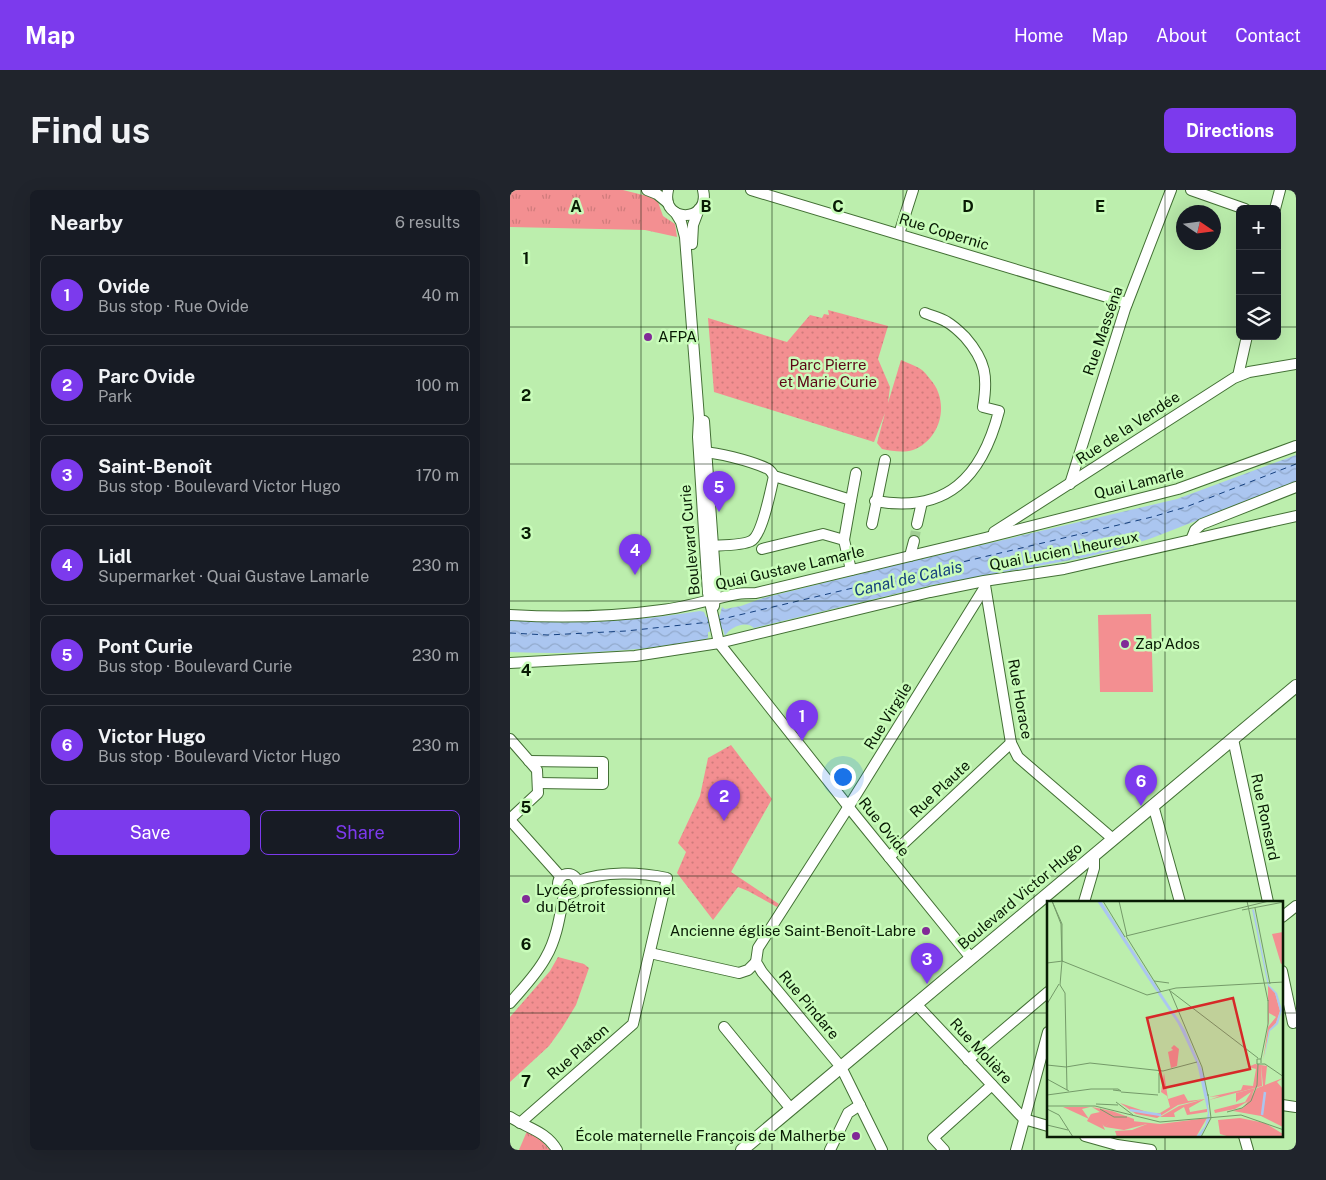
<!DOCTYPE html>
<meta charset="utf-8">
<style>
:root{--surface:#171b24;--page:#20242c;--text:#f1f3f6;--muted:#9ea1a6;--line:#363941;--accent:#7c3aed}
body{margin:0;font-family:"Public Sans",sans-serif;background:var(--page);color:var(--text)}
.controls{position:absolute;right:15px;top:15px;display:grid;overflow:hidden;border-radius:8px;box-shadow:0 5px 20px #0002}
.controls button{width:45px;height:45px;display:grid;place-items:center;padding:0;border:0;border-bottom:1px solid var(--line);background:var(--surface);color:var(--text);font:25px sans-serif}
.compass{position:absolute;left:666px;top:15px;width:45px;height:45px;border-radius:50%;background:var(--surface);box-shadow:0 5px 20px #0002;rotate:103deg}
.you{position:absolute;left:332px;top:586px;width:18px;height:18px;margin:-12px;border:4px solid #fff;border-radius:50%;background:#1a73e8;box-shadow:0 0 0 8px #1a73e833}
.badge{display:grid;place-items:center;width:32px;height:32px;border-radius:50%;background:var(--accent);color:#fff;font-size:16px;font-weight:700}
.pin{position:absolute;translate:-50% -41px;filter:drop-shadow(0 1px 2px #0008)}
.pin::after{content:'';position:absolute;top:26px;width:18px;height:15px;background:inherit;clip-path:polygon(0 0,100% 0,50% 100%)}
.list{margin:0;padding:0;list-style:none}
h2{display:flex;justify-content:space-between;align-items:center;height:65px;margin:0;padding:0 20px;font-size:21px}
h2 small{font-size:16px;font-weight:400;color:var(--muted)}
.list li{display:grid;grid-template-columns:32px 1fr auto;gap:15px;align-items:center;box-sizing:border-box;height:80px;margin:0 10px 10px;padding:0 10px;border:1px solid var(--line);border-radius:8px}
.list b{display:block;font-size:19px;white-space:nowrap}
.list p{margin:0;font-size:16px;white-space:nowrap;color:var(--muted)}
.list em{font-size:16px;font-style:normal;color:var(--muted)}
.actions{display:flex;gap:10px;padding:15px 20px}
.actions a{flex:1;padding:11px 0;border:1px solid var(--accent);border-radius:8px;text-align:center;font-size:18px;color:var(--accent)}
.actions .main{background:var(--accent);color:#fff}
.icon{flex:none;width:28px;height:28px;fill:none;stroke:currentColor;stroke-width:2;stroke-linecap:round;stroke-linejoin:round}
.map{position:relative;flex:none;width:786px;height:960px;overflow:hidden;border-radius:8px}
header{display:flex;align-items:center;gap:30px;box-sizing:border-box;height:70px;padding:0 25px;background:var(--accent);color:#fff}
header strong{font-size:24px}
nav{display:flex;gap:28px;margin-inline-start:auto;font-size:18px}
.intro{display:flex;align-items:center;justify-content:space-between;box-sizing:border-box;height:120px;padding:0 30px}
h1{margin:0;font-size:35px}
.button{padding:12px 22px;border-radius:8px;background:var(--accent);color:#fff;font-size:18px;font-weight:700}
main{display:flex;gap:30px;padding:0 30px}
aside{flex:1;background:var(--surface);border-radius:8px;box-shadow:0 5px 20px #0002}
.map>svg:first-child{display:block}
</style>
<header>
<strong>Map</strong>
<nav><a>Home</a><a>Map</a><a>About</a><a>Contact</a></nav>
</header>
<div class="intro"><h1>Find us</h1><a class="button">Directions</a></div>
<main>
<aside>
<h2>Nearby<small>6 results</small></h2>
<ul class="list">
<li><span class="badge">1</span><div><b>Ovide</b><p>Bus stop · Rue Ovide</p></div><em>40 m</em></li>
<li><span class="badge">2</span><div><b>Parc Ovide</b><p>Park</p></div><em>100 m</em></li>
<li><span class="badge">3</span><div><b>Saint-Benoît</b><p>Bus stop · Boulevard Victor Hugo</p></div><em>170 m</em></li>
<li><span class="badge">4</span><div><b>Lidl</b><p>Supermarket · Quai Gustave Lamarle</p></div><em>230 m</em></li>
<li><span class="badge">5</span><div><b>Pont Curie</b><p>Bus stop · Boulevard Curie</p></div><em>230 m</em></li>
<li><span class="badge">6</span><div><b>Victor Hugo</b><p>Bus stop · Boulevard Victor Hugo</p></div><em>230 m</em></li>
</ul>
<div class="actions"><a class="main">Save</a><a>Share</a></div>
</aside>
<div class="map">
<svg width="786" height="960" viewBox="0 0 786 960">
<defs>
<pattern id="grass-tufts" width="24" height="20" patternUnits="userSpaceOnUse" patternTransform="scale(1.25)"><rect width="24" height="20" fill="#f38f91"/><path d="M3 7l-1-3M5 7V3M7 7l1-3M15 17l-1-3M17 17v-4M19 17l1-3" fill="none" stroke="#cf7b7b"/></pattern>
<pattern id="park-dots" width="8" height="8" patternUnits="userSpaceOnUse" patternTransform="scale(1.25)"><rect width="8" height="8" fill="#f38f91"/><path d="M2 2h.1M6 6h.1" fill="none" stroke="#cf7b7b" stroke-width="1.8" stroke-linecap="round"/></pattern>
<pattern id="water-waves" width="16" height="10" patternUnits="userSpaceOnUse" patternTransform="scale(1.25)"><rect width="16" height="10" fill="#abc6f0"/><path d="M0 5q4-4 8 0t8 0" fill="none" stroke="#92aacc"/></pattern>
</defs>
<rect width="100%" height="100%" fill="#bceead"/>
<g fill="url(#grass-tufts)">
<path d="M0,0H113L141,7L148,12L153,26L165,34L167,47L135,40L0,37Z"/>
<path d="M17,941L31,950L40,960H9Z"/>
</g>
<g fill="url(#park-dots)">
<path d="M318,120L378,136L368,169L380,197L378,213L391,170C397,173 404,175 409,178C413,180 417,185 420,189C440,211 432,249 403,260C393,263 382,261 372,259L367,253L375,223L364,252L204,202L198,128L277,152L300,125L312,128L314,124L319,125Z"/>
<path d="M221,555L262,609L221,682L269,714L267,717L238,701L228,697L203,730L167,683L176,662L168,653L190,606L198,568Z"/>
<path d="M48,767L74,774L79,778L66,815L52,838L39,856L0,892V827L40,781Z"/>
</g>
<path fill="#f38f91" d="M641,424L643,502H590L588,425Z"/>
<path fill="url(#water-waves)" d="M786,265V292L642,348L609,359L572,368L422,395L244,438C236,430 220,437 215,446L213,439L198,442V448C186,453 172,453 159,455C106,463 53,464 0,462V430C64,435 127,431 190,421L194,422L196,427L210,425L212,417L215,419L231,416L253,408L382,376L667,309Z"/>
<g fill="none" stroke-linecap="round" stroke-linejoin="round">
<g stroke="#143f7e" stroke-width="1" stroke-dasharray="6 5" stroke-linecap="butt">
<path d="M208,430L642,327L676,317L786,274"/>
<path d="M0,443L38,445L116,441L200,432"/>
</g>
<path stroke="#a1ce94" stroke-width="10" stroke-dasharray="10 5" stroke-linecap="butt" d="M404,351L407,334"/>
<defs>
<g id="minor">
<path d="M137,0L147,4L158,13"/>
<path d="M158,0C150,34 201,33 193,0"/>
<path d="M241,0L617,113"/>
<path d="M681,0L735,19"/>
<path d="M765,19L770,0"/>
<path d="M165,22L171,32L175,47L189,228L188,247L198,403L209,453L345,625L461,768"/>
<path d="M389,44L403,0"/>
<path d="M182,54L183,35L189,19"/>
<path d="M728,186L737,146"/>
<path d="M194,231L206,397L204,416"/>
<path d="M190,263C202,260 243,272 256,278C260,279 262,283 264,286L341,310L334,350"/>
<path d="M560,294L615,119L661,0"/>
<path d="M341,310L346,283"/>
<path d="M365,311C437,324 472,287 489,221L473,217C478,187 476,171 455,147C450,142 444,136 437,132C431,128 422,126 415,123"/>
<path d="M362,334L375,270"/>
<path d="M407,334L412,312"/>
<path d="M484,342L724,188L739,182L786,174"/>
<path d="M681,350L685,340L692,334L786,297"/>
<path d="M198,356C210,355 231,356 241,351C252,346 261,299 264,286"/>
<path d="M252,359L313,344L334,350L341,380"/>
<path d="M400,366L404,351"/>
<path d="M475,395L501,553L508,567L603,649"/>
<path d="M0,425C51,428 102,427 152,420C177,417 202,409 227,404C233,403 239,403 246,403L475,348L668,299L786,256"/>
<path d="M0,473L125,466L209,453L420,402L474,391L554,379L786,326"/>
<path d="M0,549L27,580L28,603L0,629"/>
<path d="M723,549L758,712"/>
<path d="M19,571L93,572V594L28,593"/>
<path d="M643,615L670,712"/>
<path d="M0,630L50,686"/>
<path d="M379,667L501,553"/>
<circle cx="58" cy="694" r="10"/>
<path d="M574,712L584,678V666"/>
<path d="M772,727L786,716"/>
<path d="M140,763L229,783L238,780L246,772"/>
<path d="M772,781L783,833"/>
<path d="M0,813C12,799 27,784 36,767C47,748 50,725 54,704"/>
<path d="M406,814L514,929L538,936"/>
<path d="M214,837L281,919"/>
<path d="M458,870L538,802"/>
<path d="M772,915L786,917"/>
<path d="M0,927C17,938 36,941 47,960"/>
<path d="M10,933L123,834L157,688C130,682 94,681 68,691"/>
<path d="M575,946L607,955L641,960"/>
<path d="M734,946L738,960"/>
<path d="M320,960L338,923L350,915"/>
<path d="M372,960L331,877L252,782L246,772L248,758L334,624L475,397"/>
<path d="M434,960L423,948L482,895"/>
<path d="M506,960L538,842"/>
</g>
<path id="major" d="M232,960L786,496"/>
</defs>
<use href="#minor" stroke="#437035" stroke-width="12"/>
<use href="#major" stroke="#437035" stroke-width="14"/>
<use href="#minor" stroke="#fff" stroke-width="10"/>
<use href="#major" stroke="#fff" stroke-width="12"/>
</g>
<path fill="none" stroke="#081b04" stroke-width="1" stroke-opacity="0.55" d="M131,0V960M262,0V960M393,0V960M524,0V960M655,0V712M0,137H730M767,137H786M0,274H786M0,411H786M0,549H786M0,686H786M0,823H538M772,823H786M655,946V960"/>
<g fill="#812a97" stroke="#c9fcba" stroke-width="2">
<circle cx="138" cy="147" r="5"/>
<circle cx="615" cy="454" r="5"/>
<circle cx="16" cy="709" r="5"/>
<circle cx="416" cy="741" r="5"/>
<circle cx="346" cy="946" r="5"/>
</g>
<g text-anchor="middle" stroke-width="5" stroke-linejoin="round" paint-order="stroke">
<g font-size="15" fill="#081b04" stroke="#c9fcba">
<text transform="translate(434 42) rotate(17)" y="5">Rue Copernic</text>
<text transform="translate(593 141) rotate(-71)" y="5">Rue Masséna</text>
<text transform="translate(618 238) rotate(-33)" y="5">Rue de la Vendée</text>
<text transform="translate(629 293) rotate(-14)" y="5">Quai Lamarle</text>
<text transform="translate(180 350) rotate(-95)" y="5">Boulevard Curie</text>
<text transform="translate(554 361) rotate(-11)" y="5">Quai Lucien Lheureux</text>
<text transform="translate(280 378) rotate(-13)" y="5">Quai Gustave Lamarle</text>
<text transform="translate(510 509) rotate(80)" y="5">Rue Horace</text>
<text transform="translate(378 526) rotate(-58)" y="5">Rue Virgile</text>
<text transform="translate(430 599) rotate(-43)" y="5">Rue Plaute</text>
<text transform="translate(755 627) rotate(78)" y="5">Rue Ronsard</text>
<text transform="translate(374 637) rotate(51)" y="5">Rue Ovide</text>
<text transform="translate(510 706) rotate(-40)" y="5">Boulevard Victor Hugo</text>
<text transform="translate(299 815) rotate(50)" y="5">Rue Pindare</text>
<text transform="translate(471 861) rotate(47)" y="5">Rue Molière</text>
<text transform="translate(68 862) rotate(-41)" y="5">Rue Platon</text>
</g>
<g font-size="15" fill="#081b04" stroke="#c9fcba" text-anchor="start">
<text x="148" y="152">AFPA</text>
<text x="625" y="459">Zap'Ados</text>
<text x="26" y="705">Lycée professionnel<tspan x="26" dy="17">du Détroit</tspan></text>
<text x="406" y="746" text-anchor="end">Ancienne église Saint-Benoît-Labre</text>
<text x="336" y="951" text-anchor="end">École maternelle François de Malherbe</text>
</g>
<g font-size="15" fill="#5d0516" stroke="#c9fcba">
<text x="318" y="180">Parc Pierre<tspan x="318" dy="17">et Marie Curie</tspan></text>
</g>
<g font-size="16" font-style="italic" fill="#143f7e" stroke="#c9fcba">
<text transform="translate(398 388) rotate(-13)" y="6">Canal de Calais</text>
</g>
</g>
<g transform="translate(537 711)">
<rect width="236" height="236" fill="#bceead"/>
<path d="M221,84L228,92L233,110L229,122L222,129L216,159L221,126L229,116L222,112V120L221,124ZM208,163L220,165L218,184L236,177L230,181L236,188V226L214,215L186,210L196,207L210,187L216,185L214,164L215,185L162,199L173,195L162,196L194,189L196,184L206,185L209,168L201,166ZM117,172L121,198L137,193L141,200L158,198L131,204L110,217L89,213L73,202L103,212H113L123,206L120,195L114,191ZM158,198L142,207L143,211L160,208V211L140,214L137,206L127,212L128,216H113L132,205ZM44,213L54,220L58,229L40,220ZM160,217L149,236H70L68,230L85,229L100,223L77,229L58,226L66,218L113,223Z" fill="#f38f91"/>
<path d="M208,187L203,199L188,208L168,212L167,209L198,201L204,191L189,201V192ZM16,206H43L35,208L42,218ZM45,206L65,210L87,218V221L66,219L58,226L44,213L53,211Z" fill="#f38f91"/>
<path d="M236,31V62L234,63L225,33ZM127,144L132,148L130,165L124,167L121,151L126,149L124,147Z" fill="#f38f91"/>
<path d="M193,217L218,222L236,233L234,236H183L173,233L171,219Z" fill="#f38f91"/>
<path d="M50,0H54L138,129L157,174L163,219L153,236H149L158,225L161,212L149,158L130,121ZM205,8L207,9L222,84L230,92L235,109L231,123L223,130L217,159L222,129L229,122L233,110L228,92L221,85Z" fill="#abc6f0"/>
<path fill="none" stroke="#abc6f0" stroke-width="2.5" d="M52,0L110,89M112,92L133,123L154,169M157,185L161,204M83,209L114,214M215,214L218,191"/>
<path fill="none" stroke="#749a69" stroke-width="1" d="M5,0L14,23L15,60V23L5,0M56,0L78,36M72,0L80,35M200,0L221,100M208,7L223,83M195,9L237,1M0,62L16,60M107,80L122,82M122,89L211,157M123,90L155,166L161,195M114,91L79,35L222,0M0,103L12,83M214,158L221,123V99M214,162V158H210V163H218L237,176M0,164L19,166L43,162L116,170L150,161M112,172V192M0,178L22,190M20,189L18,92L13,84L15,60L100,94L129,87L237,81M74,191L111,194M0,194L44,188H71L74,190L66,189M69,201L86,214M49,203L71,204M0,205H48L113,221L194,214L237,229M0,208L12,214L26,236M53,208L67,216H80M180,211L195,207L204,200L210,184L211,163M0,224L21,229M154,236L164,217L161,193"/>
<path fill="#d62828" fill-opacity="0.15" stroke="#d62828" stroke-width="2.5" d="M186,97L203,168L117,187L100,117Z"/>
<rect width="236" height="236" fill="none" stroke="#081b04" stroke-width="2.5"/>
</g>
<g font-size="16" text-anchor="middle" font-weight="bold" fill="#081b04" stroke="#c9fcba" stroke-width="5" stroke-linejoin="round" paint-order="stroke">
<text x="66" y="22">A</text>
<text x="196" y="22">B</text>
<text x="328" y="22">C</text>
<text x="458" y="22">D</text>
<text x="590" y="22">E</text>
<text x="16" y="74">1</text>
<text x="16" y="211">2</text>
<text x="16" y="349">3</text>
<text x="16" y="486">4</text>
<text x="16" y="623">5</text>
<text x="16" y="760">6</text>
<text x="16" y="897">7</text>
</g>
</svg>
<div class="controls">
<button>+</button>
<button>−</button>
<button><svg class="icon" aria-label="layers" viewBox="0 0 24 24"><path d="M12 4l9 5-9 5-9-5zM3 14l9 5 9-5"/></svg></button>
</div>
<svg class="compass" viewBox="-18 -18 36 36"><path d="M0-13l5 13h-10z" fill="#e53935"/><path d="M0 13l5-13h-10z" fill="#9ea1a6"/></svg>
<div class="you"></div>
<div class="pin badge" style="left:292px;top:551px">1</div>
<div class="pin badge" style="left:214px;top:631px">2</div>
<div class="pin badge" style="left:417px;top:794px">3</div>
<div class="pin badge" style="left:125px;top:385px">4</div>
<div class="pin badge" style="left:209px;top:322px">5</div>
<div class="pin badge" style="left:631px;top:616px">6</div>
</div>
</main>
